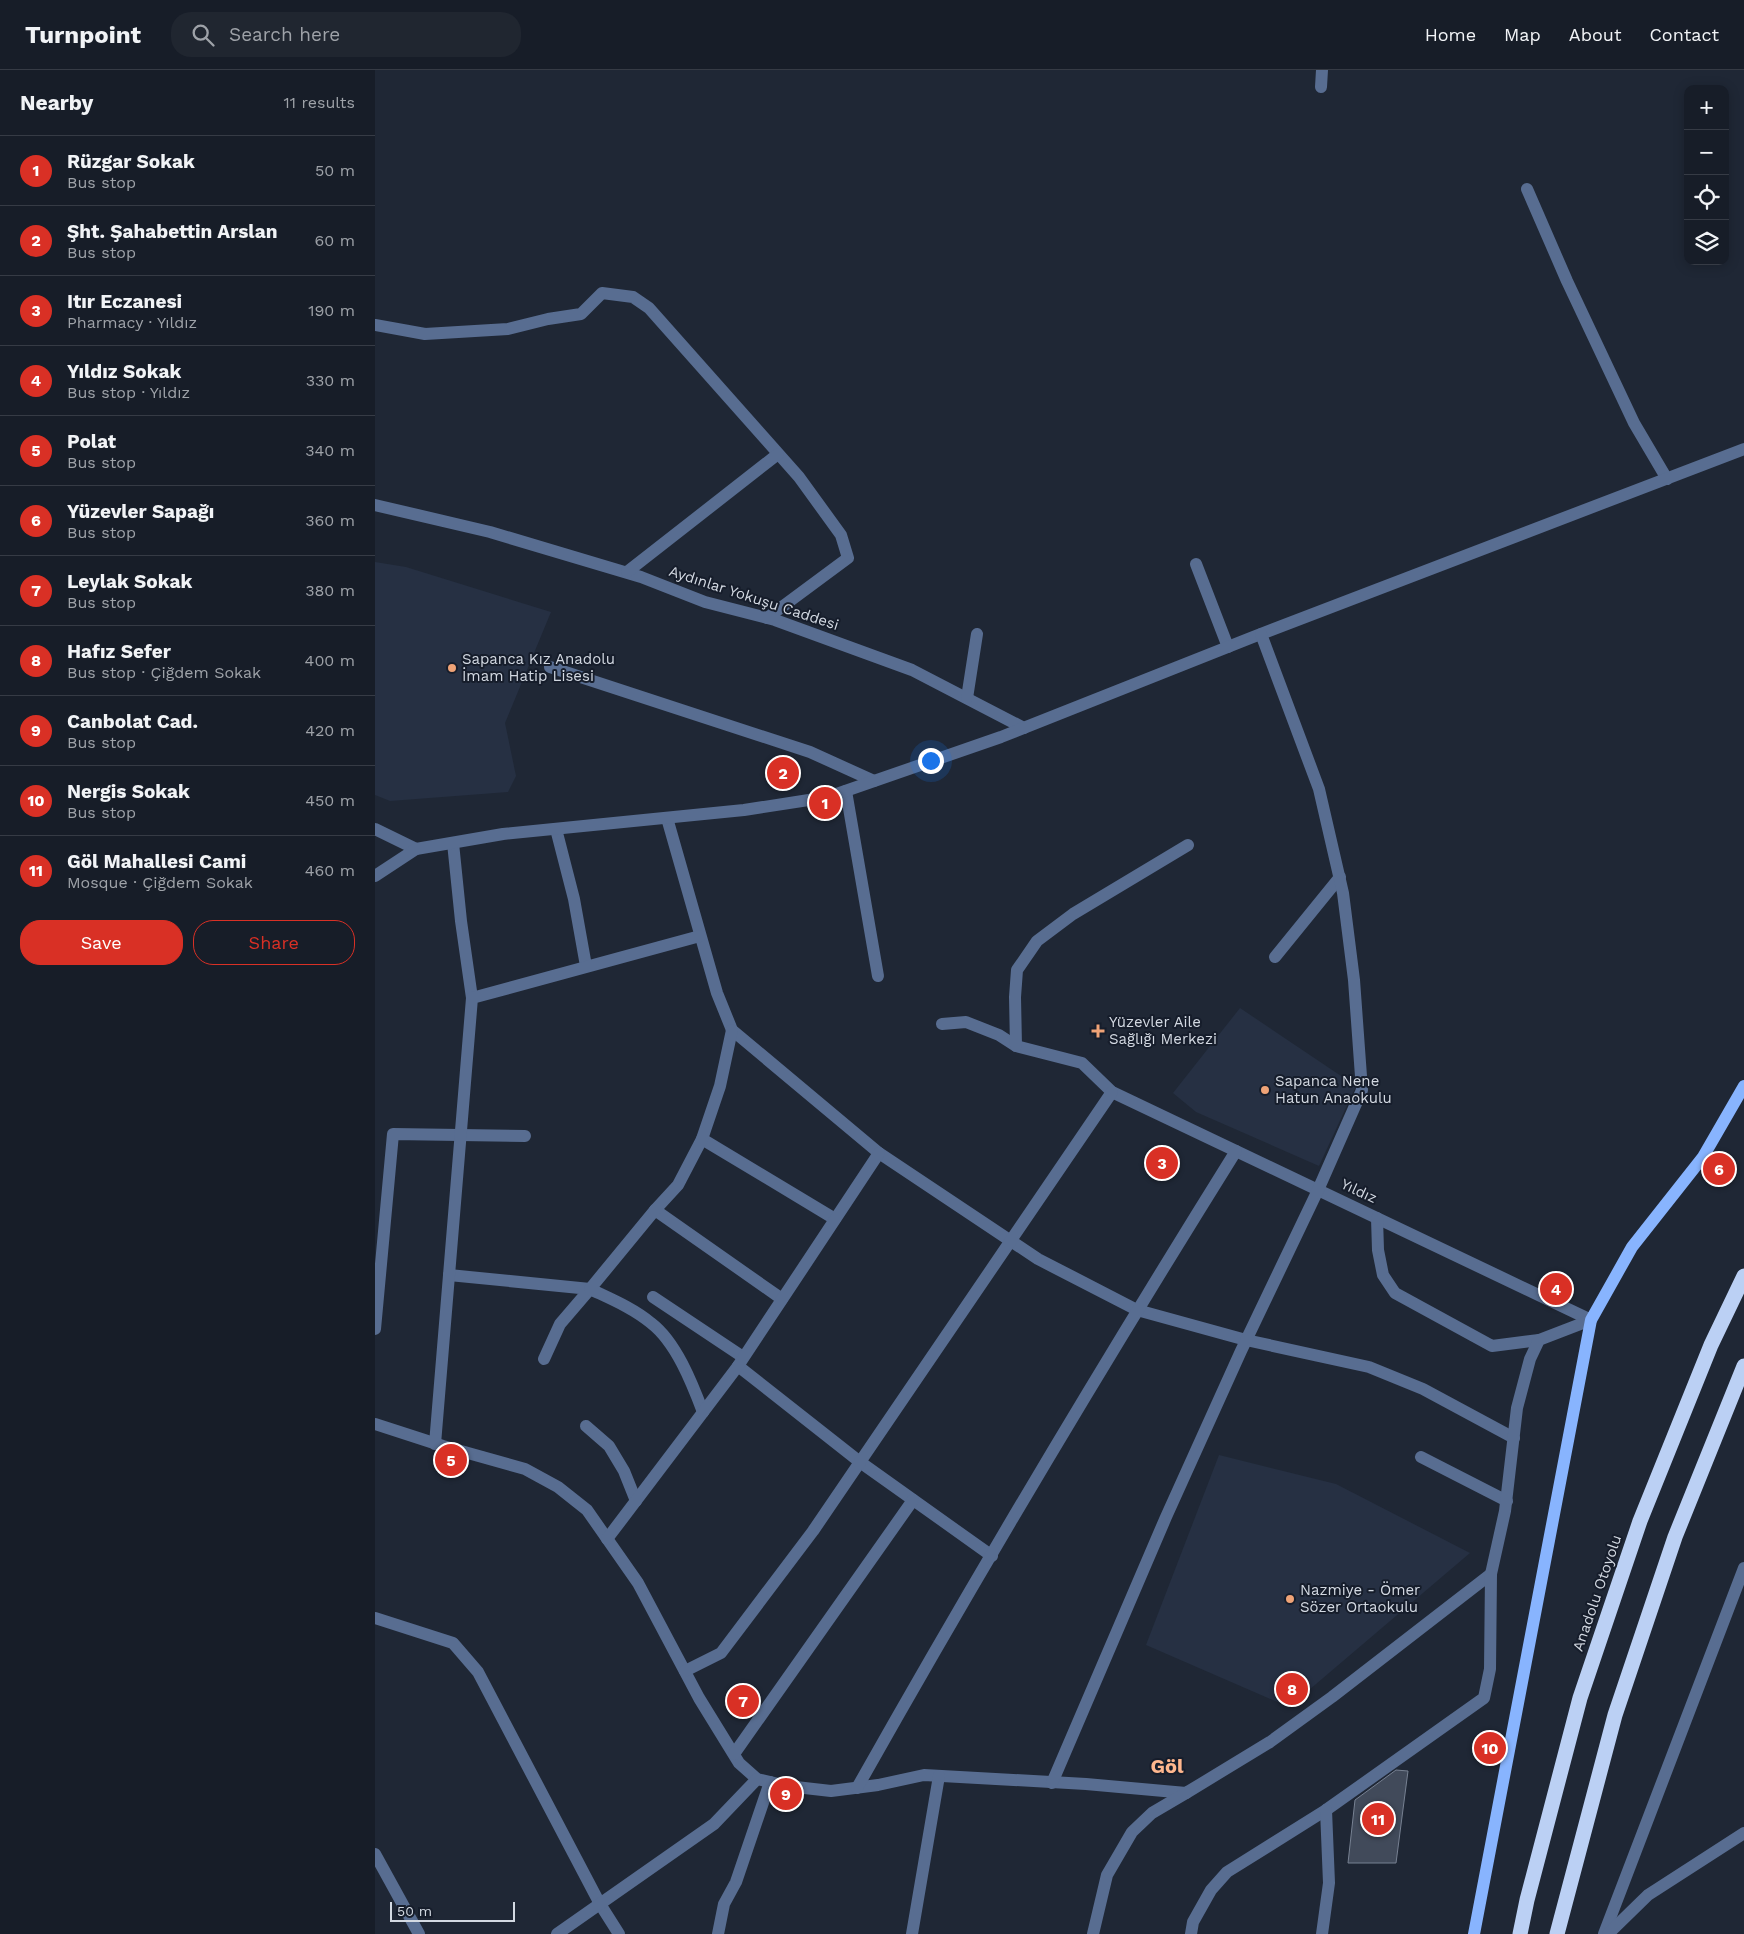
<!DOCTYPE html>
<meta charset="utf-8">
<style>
:root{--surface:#171d28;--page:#202630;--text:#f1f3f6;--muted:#9ea2a8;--line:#363b45;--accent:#d93025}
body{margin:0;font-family:"Work Sans",sans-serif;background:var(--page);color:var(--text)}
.controls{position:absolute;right:15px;top:15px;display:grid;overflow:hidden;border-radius:10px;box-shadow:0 2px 12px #0003}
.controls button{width:45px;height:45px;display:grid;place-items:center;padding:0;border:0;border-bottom:1px solid var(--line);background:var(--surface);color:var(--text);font:25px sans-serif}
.scale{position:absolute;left:15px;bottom:12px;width:125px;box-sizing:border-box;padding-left:5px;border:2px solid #d3d9e2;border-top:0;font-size:14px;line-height:18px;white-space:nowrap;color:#d3d9e2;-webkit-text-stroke:4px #161d2b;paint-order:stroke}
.you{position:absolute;left:555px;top:690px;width:18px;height:18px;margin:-12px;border:4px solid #fff;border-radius:50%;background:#1a73e8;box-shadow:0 0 0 8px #1a73e833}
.badge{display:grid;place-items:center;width:32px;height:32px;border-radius:50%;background:var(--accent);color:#fff;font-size:16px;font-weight:700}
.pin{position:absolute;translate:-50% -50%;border:2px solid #fff;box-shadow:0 1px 5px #0006}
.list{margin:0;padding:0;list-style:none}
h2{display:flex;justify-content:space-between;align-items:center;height:65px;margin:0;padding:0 20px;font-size:21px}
h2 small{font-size:16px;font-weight:400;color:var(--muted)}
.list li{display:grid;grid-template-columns:32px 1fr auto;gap:15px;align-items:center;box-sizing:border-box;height:70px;padding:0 20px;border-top:1px solid var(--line)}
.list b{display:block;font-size:19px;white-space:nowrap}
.list p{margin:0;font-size:16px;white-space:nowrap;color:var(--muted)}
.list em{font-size:16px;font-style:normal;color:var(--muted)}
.actions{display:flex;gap:10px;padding:15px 20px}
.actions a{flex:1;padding:11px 0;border:1px solid var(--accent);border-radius:20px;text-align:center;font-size:18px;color:var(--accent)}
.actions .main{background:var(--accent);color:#fff}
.icon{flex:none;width:28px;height:28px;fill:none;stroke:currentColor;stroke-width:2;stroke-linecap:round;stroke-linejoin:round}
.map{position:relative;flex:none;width:1369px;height:1864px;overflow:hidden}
header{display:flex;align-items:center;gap:30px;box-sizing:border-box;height:70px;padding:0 25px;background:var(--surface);border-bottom:1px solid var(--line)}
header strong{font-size:24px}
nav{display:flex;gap:28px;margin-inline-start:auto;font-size:18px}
.search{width:350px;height:45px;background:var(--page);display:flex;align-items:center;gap:12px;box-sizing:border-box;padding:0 18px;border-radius:20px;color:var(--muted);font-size:19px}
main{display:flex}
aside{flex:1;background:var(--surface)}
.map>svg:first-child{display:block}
</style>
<header>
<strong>Turnpoint</strong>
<div class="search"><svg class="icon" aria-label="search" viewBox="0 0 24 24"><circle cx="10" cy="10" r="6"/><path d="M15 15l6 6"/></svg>Search here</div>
<nav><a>Home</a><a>Map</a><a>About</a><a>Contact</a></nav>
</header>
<main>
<aside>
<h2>Nearby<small>11 results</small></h2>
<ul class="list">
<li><span class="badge">1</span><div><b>Rüzgar Sokak</b><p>Bus stop</p></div><em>50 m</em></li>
<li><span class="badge">2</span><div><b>Şht. Şahabettin Arslan</b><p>Bus stop</p></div><em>60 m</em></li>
<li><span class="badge">3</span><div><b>Itır Eczanesi</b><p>Pharmacy · Yıldız</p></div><em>190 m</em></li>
<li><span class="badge">4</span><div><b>Yıldız Sokak</b><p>Bus stop · Yıldız</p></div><em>330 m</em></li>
<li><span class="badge">5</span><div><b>Polat</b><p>Bus stop</p></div><em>340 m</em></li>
<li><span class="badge">6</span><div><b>Yüzevler Sapağı</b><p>Bus stop</p></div><em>360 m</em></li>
<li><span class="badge">7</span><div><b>Leylak Sokak</b><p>Bus stop</p></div><em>380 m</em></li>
<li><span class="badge">8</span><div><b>Hafız Sefer</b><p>Bus stop · Çiğdem Sokak</p></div><em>400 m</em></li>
<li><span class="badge">9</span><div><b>Canbolat Cad.</b><p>Bus stop</p></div><em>420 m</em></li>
<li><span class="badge">10</span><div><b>Nergis Sokak</b><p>Bus stop</p></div><em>450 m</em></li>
<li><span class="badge">11</span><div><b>Göl Mahallesi Cami</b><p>Mosque · Çiğdem Sokak</p></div><em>460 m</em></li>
</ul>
<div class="actions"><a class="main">Save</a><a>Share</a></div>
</aside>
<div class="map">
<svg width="1369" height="1864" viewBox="0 0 1369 1864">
<rect width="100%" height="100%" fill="#1f2735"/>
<g fill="#263043">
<path d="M0,492L31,497L176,542L130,653L141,706L133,722L15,731L0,725Z"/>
<path d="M865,938L981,1016L944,1096L821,1042L798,1023Z"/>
<path d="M844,1385L961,1414L1095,1483L914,1637L771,1575Z"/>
</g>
<path fill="#414a5a" stroke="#778192" d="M1021,1700L1033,1701L1021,1793H973L980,1730Z"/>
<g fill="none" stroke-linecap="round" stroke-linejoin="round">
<g stroke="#586d91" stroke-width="12">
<path d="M946,17L947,0"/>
<path d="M1152,119L1192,211L1259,353L1292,409"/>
<path d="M0,255L50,264L133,259L173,249L206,244L227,223L258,227L274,238L424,407L466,465L473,488L392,548"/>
<path d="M0,435L115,462L266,507L330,532L400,550L537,600L649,658"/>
<path d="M821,494L853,577"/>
<path d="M252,502L403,384"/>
<path d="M175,597L435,682L499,711"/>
<path d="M592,628L602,564"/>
<path d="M471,721L503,906"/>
<path d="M292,748L342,923L357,960L504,1083L663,1189L762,1240L871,1270L994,1297L1048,1319L1139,1368"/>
<path d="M0,759L41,779"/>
<path d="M181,759L199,829L211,896"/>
<path d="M78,773L86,851L97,928"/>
<path d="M0,806L41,779L128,764L369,740L453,727L626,667L878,567L1369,379"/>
<path d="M900,887L965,807"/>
<path d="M567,954L591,952L624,965L641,976L707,993L737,1022L1216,1250"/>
<path d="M641,976L640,927L642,900L662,871L698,844L813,775"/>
<path d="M327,1069L460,1149"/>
<path d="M280,1140L407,1229"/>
<path d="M1002,1148L1003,1180L1008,1205L1020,1223L1117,1276L1164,1270"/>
<path d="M74,1205L215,1219L185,1254L169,1289"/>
<path d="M278,1227L368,1287"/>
<path d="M0,1259L18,1064L150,1066"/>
<path d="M363,1296L485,1392L617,1486"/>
<path d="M328,1342C317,1313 301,1272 276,1253C258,1238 236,1229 215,1219L280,1140L303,1115L327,1069L345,1016L357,960"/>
<path d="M0,1354L68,1376L150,1399L183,1417L212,1440L263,1513L324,1628L364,1693L382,1709L412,1716L456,1721L503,1715L549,1705L711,1714L811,1723L895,1672L957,1627L1116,1504"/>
<path d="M211,1356L234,1376L249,1401L261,1431"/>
<path d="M60,1374L97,928L325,866"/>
<path d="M1046,1387L1132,1431"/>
<path d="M232,1469L363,1296L504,1083"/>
<path d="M0,1548L78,1573L103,1602L225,1834L244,1864"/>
<path d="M310,1601L346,1583L438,1461L737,1022"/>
<path d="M359,1684L538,1430"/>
<path d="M677,1713L791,1447L866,1281L943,1120L987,1020L979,910L968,823L944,719L886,564"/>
<path d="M482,1718C603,1503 730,1291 861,1081"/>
<path d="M0,1784L44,1864"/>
<path d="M182,1864L339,1754L382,1709"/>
<path d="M343,1864L349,1834L361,1812L395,1712"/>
<path d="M537,1864L564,1706"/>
<path d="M718,1864L732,1805L757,1762L777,1743L811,1723"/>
<path d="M816,1864L818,1852L836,1820L852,1802L951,1740L1109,1628L1115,1599L1116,1504L1130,1441L1142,1338L1155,1289L1164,1270L1216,1250"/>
<path d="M947,1864L954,1813L951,1740"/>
<path d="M1229,1864L1369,1498"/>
<path d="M1233,1864L1273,1825L1369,1763"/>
</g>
<path stroke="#88b4fe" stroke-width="12" d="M1099,1864L1216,1250L1257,1177L1328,1087L1369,1016"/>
<g stroke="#bbd0f4" stroke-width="15">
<path d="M1145,1864L1152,1830L1205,1628L1265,1451L1336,1275L1369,1206"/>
<path d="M1182,1864L1240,1645L1300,1467L1369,1296"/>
</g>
</g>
<g fill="#efa377" stroke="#161d2b" stroke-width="2">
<circle cx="77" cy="598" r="5"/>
<path d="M720.5 953.5h5v5h5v5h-5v5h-5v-5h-5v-5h5z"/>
<circle cx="890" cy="1020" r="5"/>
<circle cx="915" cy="1529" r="5"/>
</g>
<g text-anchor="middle" stroke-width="4" stroke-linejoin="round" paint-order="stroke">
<g font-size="15" fill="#d3d9e2" stroke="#161d2b">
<text transform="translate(379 528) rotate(18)" y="5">Aydınlar Yokuşu Caddesi</text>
<text transform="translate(984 1121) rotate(25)" y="5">Yıldız</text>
<text transform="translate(1222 1523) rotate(-71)" y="5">Anadolu Otoyolu</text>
</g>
<g font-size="15" fill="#d3d9e2" stroke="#161d2b" text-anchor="start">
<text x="87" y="594">Sapanca Kız Anadolu<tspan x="87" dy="17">İmam Hatip Lisesi</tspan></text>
<text x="734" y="957">Yüzevler Aile<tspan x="734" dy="17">Sağlığı Merkezi</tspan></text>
<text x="900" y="1016">Sapanca Nene<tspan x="900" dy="17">Hatun Anaokulu</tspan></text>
<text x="925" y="1525">Nazmiye - Ömer<tspan x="925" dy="17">Sözer Ortaokulu</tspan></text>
</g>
<g font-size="20" font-weight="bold" fill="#ffb78e" stroke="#161d2b">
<text x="792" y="1703">Göl</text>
</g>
</g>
</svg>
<div class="controls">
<button>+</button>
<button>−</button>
<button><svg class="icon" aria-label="locate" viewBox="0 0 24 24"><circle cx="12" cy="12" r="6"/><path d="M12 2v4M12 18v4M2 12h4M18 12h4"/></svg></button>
<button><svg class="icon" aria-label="layers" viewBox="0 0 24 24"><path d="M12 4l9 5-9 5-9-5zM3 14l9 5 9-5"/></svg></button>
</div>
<div class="scale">50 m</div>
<div class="you"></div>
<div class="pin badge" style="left:450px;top:733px">1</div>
<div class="pin badge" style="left:408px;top:703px">2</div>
<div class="pin badge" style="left:787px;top:1093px">3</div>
<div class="pin badge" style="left:1181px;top:1219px">4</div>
<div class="pin badge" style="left:76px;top:1390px">5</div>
<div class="pin badge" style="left:1344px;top:1099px">6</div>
<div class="pin badge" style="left:368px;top:1631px">7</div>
<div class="pin badge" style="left:917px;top:1619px">8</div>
<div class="pin badge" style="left:411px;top:1724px">9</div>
<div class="pin badge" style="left:1115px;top:1678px">10</div>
<div class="pin badge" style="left:1003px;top:1749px">11</div>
</div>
</main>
